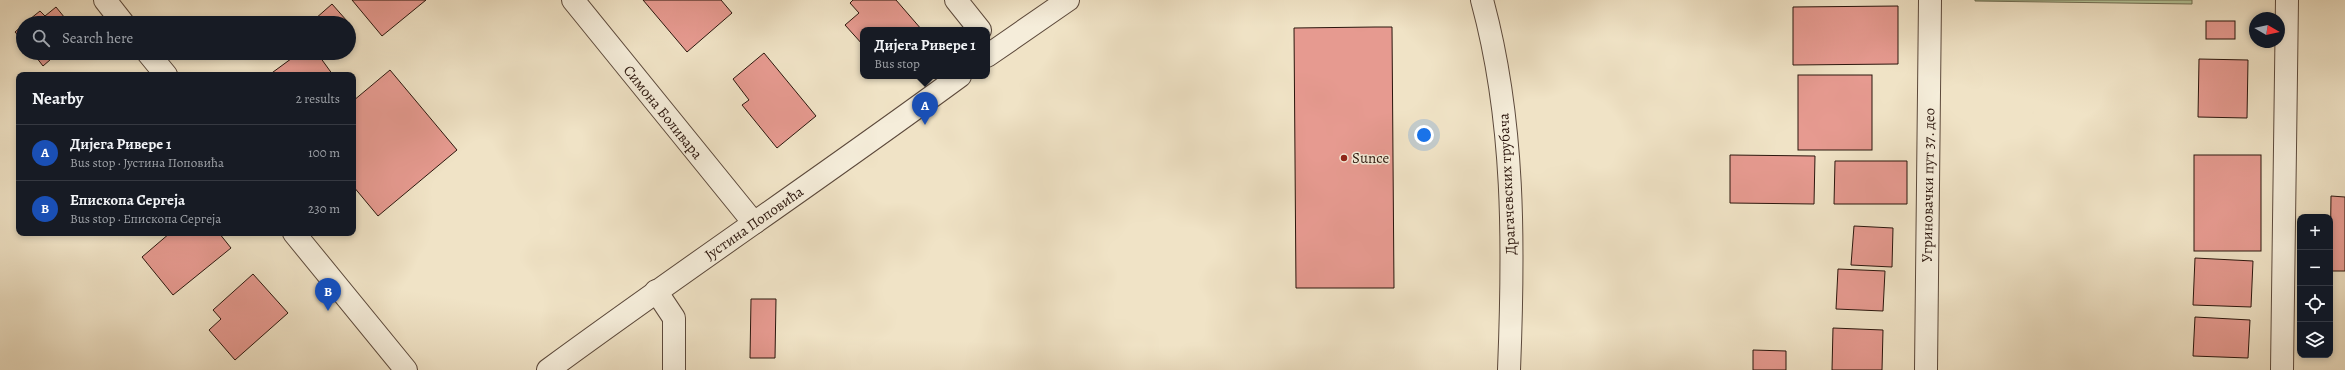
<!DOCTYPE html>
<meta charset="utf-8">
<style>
:root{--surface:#171b24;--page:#242831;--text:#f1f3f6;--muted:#9ea1a6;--line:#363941;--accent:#8c9099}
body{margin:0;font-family:Alegreya,serif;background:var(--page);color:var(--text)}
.controls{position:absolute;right:12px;bottom:12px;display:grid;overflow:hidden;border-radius:8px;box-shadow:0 2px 6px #0003}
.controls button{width:36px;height:36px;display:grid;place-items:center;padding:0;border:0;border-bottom:1px solid var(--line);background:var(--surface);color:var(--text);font:20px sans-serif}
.compass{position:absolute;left:2249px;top:12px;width:36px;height:36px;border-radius:50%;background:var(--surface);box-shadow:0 2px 6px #0003;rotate:99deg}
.you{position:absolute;left:1424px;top:135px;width:14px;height:14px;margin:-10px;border:3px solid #fff;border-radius:50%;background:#1a73e8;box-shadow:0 0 0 6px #1a73e833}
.badge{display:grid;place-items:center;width:26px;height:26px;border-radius:50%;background:var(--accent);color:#fff;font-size:13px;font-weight:700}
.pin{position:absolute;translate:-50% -33px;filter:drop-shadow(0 1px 2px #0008)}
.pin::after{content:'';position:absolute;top:21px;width:14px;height:12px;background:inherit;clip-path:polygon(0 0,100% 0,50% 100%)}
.popup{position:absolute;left:860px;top:27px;width:130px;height:52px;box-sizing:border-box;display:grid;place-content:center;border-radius:8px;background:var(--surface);filter:drop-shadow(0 1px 3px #0005);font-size:13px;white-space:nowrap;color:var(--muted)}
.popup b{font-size:15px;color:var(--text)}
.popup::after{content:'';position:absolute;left:50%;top:100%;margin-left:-8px;border:8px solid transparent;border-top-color:var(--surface)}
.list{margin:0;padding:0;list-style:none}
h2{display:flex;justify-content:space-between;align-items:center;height:52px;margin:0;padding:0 16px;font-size:17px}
h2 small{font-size:13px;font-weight:400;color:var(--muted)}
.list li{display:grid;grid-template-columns:26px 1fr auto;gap:12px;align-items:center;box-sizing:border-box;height:56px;padding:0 16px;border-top:1px solid var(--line)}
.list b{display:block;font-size:15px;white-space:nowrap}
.list p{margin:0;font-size:13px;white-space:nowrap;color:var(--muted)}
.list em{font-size:13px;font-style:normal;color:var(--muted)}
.icon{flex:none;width:22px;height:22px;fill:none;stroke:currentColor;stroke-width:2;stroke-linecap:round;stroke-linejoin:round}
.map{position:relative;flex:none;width:2345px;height:370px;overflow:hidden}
.search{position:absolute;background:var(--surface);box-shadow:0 2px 6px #0003;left:16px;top:16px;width:340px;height:44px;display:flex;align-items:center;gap:10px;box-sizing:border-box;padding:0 14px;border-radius:22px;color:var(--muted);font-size:15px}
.panel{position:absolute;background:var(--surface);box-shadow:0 2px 6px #0003;left:16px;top:72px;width:340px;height:164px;border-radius:8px}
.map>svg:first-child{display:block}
</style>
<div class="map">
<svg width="2345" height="370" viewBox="0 0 2345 370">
<rect width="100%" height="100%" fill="#f0e3c6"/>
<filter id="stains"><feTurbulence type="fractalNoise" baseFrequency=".005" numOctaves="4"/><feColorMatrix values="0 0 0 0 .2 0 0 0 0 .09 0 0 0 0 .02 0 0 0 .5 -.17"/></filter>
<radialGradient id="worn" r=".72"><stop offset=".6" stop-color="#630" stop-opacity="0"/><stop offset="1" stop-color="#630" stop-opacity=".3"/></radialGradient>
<path fill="#b4c599" stroke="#706e53" d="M2192,0V4L1975,1V0Z"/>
<g fill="#e69a90" stroke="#2b160d">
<path d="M352,0H426L382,36Z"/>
<path d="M643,0H721L732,13L687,52Z"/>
<path d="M853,0H896L922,30H863V45L845,25L859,13L850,3Z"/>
<path d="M332,4L347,21L318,23L315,19Z"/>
<path d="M1898,6V64L1793,65V7Z"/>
<path d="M56,7L69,23H25L40,11L45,16Z"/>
<rect x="2206" y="21" width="29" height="18"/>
<path d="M23,25V41L15,32Z"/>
<path d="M1375,27H1392L1394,288H1296L1294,28Z"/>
<path d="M33,53H58L43,66Z"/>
<path d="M299,53H317L333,75H269Z"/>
<path d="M764,53L816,116L777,148L742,105L749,100L733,79Z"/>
<path d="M2199,59L2248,60L2247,118L2198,117Z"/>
<path d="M390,70L457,150L378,216L353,186V101Z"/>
<rect x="1798" y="75" width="74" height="75"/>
<path d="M1730,155L1815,156L1814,204L1730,203Z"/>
<rect x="2194" y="155" width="67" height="96"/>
<path d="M1835,161H1907V204H1834Z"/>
<path d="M2331,196L2345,197V271H2330Z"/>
<path d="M1854,226L1893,228L1892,267L1851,265Z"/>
<path d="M170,233H219L231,248L173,295L142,257Z"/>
<path d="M2195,258L2253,261L2251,307L2193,305Z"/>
<path d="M1838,269L1885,271L1883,311L1836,309Z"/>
<path d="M253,274L288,313L235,360L209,330L221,319L213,310Z"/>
<path d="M751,299H776L775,358H750Z"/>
<path d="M2195,317L2250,320L2248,358L2193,356Z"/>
<path d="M1833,328L1883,330L1882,370H1832Z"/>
<path d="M1753,350L1786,351V370H1753Z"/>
</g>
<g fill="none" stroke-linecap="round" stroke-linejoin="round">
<defs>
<g id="minor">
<path d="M105,0L123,23"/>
<path d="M573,0L754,223"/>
<path d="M956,0L980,30"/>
<path d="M148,53L166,75"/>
<path d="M294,233L406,370"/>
<path d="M656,291L674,318V370"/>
<path d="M1926,370L1930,0"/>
<path d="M2282,370L2287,0"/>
</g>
<g id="tertiary">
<path d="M1482,0C1515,121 1514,246 1509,370"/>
<path d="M987,56L1068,0"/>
<path d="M548,370C684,270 824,176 960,76"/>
</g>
</defs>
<use href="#minor" stroke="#5c493b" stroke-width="24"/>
<use href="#tertiary" stroke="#5c493b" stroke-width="24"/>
<use href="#minor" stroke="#f5edda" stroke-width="22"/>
<use href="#tertiary" stroke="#f5edda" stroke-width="22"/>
</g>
<circle fill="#8f2418" stroke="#f5edda" stroke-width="1.5" cx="1344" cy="158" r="4"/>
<g text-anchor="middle" stroke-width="3" stroke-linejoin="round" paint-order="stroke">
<g font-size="15" fill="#2b160d" stroke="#f5edda">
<text transform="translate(663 112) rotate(51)" y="5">Симона Боливара</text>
<text transform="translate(1507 184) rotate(-93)" y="5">Драгачевских трубача</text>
<text transform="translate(1928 185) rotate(-89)" y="5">Угриновачки пут 37. део</text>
<text transform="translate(754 223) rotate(-35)" y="5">Јустина Поповића</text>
</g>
<g font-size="15" fill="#2b160d" stroke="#f5edda" text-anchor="start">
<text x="1352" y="163">Sunce</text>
</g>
</g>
<rect width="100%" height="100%" filter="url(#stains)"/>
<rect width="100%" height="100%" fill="url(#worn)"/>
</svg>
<div class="controls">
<button>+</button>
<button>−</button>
<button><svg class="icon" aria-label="locate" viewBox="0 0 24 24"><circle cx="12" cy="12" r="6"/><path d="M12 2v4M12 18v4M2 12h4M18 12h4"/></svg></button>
<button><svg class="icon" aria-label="layers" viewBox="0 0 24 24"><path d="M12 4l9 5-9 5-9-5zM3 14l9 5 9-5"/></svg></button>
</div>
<svg class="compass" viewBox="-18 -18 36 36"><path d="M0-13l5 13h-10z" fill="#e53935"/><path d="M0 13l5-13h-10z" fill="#9ea1a6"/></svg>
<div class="you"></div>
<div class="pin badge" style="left:925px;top:125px;background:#1a4fb4">A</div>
<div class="popup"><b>Дијега Ривере 1</b>Bus stop</div>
<div class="pin badge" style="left:328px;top:311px;background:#1a4fb4">B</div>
<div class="search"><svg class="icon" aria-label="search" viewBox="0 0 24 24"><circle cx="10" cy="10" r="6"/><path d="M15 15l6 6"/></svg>Search here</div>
<section class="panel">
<h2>Nearby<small>2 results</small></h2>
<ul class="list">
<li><span class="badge" style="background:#1a4fb4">A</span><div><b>Дијега Ривере 1</b><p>Bus stop · Јустина Поповића</p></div><em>100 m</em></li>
<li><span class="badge" style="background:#1a4fb4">B</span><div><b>Епископа Сергеја</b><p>Bus stop · Епископа Сергеја</p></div><em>230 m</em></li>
</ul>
</section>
</div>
